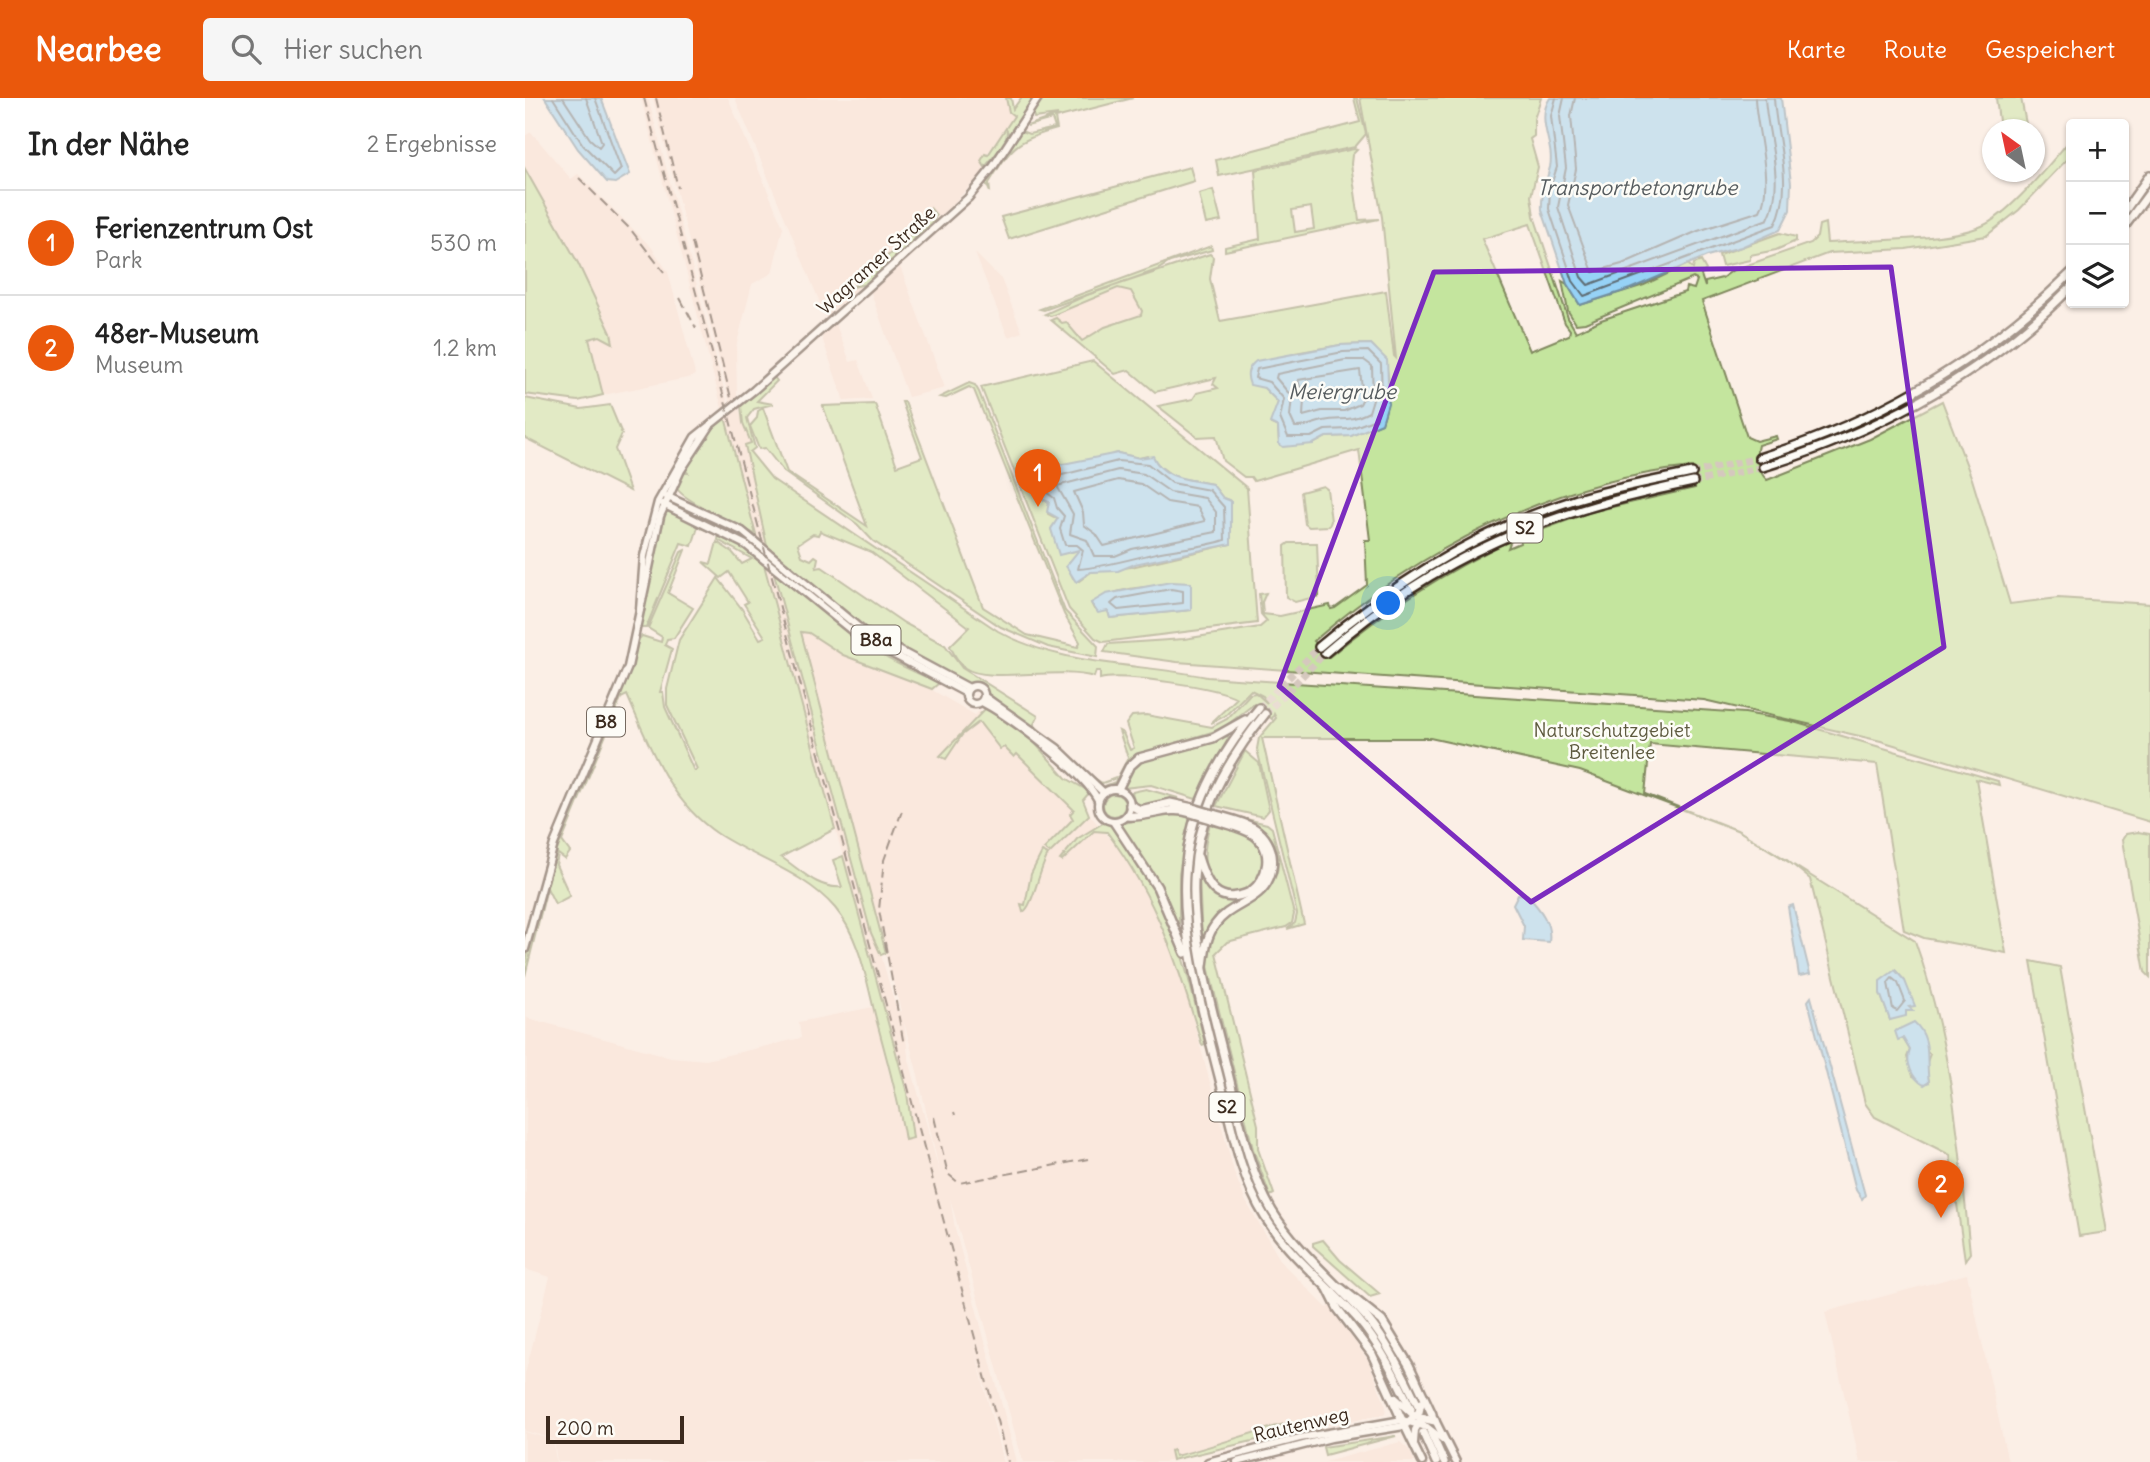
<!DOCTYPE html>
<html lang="de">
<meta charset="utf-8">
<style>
:root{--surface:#fff;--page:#f6f6f6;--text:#222;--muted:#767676;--line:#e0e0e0;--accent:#ea580c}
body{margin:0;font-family:Delius,sans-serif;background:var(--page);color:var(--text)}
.controls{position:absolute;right:21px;top:21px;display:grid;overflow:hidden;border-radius:7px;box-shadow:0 2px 5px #0004}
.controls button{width:63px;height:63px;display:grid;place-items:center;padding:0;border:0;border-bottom:2px solid var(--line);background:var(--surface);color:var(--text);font:35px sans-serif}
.compass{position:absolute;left:1457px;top:21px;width:63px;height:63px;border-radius:50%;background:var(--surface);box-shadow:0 2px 5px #0004;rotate:327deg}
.scale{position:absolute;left:21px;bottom:18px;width:138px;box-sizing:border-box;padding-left:7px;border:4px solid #3b2a1e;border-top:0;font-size:19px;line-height:24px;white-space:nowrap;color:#3b2a1e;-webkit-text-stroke:5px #fdfcf7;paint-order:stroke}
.you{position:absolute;left:864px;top:506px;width:24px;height:24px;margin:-18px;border:5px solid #fff;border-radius:50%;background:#1a73e8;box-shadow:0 0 0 10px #1a73e833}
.badge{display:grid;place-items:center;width:46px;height:46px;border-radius:50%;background:var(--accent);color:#fff;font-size:23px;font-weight:700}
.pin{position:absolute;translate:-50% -58px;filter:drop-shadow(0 2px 4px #0008)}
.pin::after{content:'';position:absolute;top:37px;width:24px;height:21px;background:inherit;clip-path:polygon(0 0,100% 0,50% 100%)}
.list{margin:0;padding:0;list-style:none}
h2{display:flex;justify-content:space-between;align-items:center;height:91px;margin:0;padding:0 28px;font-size:30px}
h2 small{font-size:23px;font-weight:400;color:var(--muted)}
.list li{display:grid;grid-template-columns:46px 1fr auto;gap:21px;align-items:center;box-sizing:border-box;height:105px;padding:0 28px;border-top:2px solid var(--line)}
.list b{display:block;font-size:26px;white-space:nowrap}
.list p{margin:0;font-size:23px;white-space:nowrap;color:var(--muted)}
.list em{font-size:23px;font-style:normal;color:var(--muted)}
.icon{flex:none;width:38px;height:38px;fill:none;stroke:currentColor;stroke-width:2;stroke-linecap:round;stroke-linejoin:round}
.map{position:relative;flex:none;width:1625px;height:1364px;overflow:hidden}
header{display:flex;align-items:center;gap:42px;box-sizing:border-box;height:98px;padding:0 35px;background:var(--accent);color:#fff}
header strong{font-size:33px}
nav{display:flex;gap:38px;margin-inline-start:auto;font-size:24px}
.search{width:490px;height:63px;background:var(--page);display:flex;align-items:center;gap:18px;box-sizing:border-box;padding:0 24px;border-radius:7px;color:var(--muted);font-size:26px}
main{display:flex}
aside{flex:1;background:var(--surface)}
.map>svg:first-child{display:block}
</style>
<header>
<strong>Nearbee</strong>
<div class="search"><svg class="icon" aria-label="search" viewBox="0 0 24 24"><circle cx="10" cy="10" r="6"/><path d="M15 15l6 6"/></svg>Hier suchen</div>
<nav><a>Karte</a><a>Route</a><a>Gespeichert</a></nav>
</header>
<main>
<aside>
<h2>In der Nähe<small>2 Ergebnisse</small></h2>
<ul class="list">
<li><span class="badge">1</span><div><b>Ferienzentrum Ost</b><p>Park</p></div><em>530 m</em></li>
<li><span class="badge">2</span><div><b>48er-Museum</b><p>Museum</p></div><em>1.2 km</em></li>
</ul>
</aside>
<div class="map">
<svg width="1625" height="1364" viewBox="0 0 1625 1364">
<rect width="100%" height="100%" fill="#fbefe6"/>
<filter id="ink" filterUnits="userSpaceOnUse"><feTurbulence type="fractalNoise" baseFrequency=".0143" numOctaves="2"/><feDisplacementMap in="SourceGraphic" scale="14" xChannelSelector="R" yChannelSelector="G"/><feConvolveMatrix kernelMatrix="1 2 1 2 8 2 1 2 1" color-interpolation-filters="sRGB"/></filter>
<g filter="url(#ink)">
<g fill="#f8dfd2" fill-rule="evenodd">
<path d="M116,0H123L203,306L197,310Z"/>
<path d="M128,0H203L258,129L247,175L227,186L211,249L212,299L205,305Z"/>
<path d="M210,0H481L484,13L489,18L457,63L462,70L426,108L301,219Z"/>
<path d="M6,34L46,81L53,76L127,150L143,174L170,276L167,279L78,297L0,80V38Z"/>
<path d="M450,155L476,181L497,234L483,239Z"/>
<path d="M374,166L420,290L383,299L345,192Z"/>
<path d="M596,190L606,193L617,213L616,217L592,224L557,243L537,225L521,217Z"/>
<path d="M310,224L325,264L333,262L347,301L319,303L296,237Z"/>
<path d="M214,311L226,346L220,348L242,448L231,439L200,321Z"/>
<path d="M238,463L248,472L346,835L356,857L372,914L376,913L275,534L284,535L333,564L402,589L450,617L454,613L556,707L597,754L620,791L651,858L709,1074L720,1102L757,1165L802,1210L805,1208L844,1264L861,1309L860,1316L775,1332L771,1327L639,1364H498L425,1100L430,1131L492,1364H481L447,1241L478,1364H32L29,1341L0,1333V1276L25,1179L0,1171L2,920L146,959L181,962L276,940L274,924L348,909L380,1041L388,1039L382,995ZM379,924L393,977L416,1080L383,958Z"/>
<path d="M1442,1176L1483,1364H1335L1300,1214Z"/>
<path d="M0,1334L28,1342L31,1364H0Z"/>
<path d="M875,1344L885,1353L890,1364H800Z"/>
</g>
<g fill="#c4e59e" stroke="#80885e" stroke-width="2" fill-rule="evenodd">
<path d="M481,0H486L488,11L496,0H510L485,38L482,33L481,44L460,69L456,63L460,56L463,57L489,18L484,14Z"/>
<path d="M517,0H608L530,20L532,31C491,42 486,49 464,85L465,94L461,85L496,33L504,36L530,30L527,21L502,28L533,17L509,20L508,15Z"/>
<path d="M829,0H832L841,36L830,49L694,78L691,62L835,24Z"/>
<path d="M835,0H1016L1009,21V38L1005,41L1013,69L1006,98L1009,118L1043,220L1051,234L1076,222L1160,194L1161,189L1169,191L1172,182L1168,180L1060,225L1051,226L1043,213L1037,183L1042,186L1055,207L1119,187L1163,166L1168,171L1169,166L1176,163L1181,172L1176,177L1180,189V184L1197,180L1208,172L1286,145L1292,139L1294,127L1300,125L1302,145C1341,142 1423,143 1457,128C1485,116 1525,65 1546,41V57L1494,112L1461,138L1381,151L1304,155L1177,203L1222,339L1231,343L1251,338L1252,341L1233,347C1230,358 1233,374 1242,382L1345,341L1417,303L1447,381L1485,506L1533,500L1625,506V724L1356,643L1179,602L652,564L579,554L583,546L659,541L735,529L742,523L736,516L734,496L741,495L737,504L738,516L755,518L805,507L806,511L810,510L842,487L840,442H845L834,352L729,383L726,379H719L698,363L691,338L672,339L633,308L668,301L672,295L693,290L688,286L691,280L630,294L604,272L590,276L526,222L531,220L537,225L541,224L557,243L580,229L616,217L617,213L606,193L593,190L526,218L520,216L562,197L685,156L688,159L685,181L695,223L861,193L869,258L871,260L857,119ZM1005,126L1040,225L1045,232L1044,237L1005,253L957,141ZM846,246C869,266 866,298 857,325L826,338L801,339L788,346H754L753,329L746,326L753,304L739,290L770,255L815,247ZM1167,369L1170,390L1065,414L997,439L995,445L983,450L986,442C919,474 860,512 804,559L789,543C894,452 1026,383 1167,369Z"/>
<path d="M1471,0H1496L1502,31H1475Z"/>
<path d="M829,51L832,52L827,57L826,66L834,122L854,121L700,153V149L735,141L730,72ZM786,109L789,131L770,134L767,112Z"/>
<path d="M665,69L669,83L484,141L476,119Z"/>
<path d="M0,71L53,165L86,235L88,245L75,238L64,241L78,297L53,303L0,296Z"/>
<path d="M688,92L696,123L681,126L674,96Z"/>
<path d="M406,111L411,117C409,128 392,135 386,145L345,185L328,189L405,120Z"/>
<path d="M1255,135L1271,139V143L1251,152L1225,157V162L1197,168L1194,157Z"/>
<path d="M686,148L687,152L645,164L632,172L519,212L515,211Z"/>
<path d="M568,263L722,390L732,525L578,544L570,540L544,511L456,289ZM593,355L614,360L622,358L649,379L687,386L698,400L706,403V446L606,469L566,474L554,483L548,480L543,469L555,452L535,456L526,431L533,421L523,416L524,404L516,400L518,373ZM666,486V512L585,520L583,513L569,511L566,505C595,487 632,488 666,486Z"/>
<path d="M249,279L252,283L232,303L248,306L229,311L222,320L230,350L225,354L247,381L473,533C537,569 613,565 682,579L1220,615L1265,623L1473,683L1474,687L1451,681L1481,855L1399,840L1379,832L1352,666L1125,646L1120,696L1214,733L1390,843C1426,942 1435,1050 1445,1155L1440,1162L1425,1057L1350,1019L1340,1005L1285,781L1262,762L1212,732L1055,673L905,640H737L779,826L762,831L770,825L772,816L732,651L734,640L751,620L749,616L747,621L729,606L697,631L614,656L602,666L591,686L575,690L590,684L603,660L594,633L598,635L605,652L609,650L601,626L607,618L621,617L687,629L702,621L725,596L731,595L742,605L738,598L726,592L700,618L686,625L712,600C693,589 596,575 575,581V573H571L569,579C532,568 463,586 440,570C433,565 429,556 425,548L444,529L346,454L295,433L293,437L288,436L273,446L277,458L286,462L290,458L293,460L291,470L297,469L379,525L420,547L437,570L513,618L509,626C515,634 569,682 577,685L591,680L572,687L533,648L462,595L457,587L445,586L428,578L357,542L326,521L242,448L220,347L226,345L218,325L216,308ZM1370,872L1380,883L1383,909L1365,922L1355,895ZM1377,939L1405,956L1401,967L1404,984L1388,978L1382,959L1385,952Z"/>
<path d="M444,285L450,287L454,294L540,513L573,548L572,559L523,549L476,529L348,443L332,426L259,374L240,350L234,351L225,328L232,320L233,313L238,310L262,374L342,428L298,308L350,306L372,368L397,359L377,304H380L458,509L502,537L553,549L555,544L539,516L449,292L444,289L421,300L415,299Z"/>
<path d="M0,300L56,311L85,307L97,336L90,351L105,393L0,340Z"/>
<path d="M200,319L231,437C215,427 156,402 152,390L157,375H163L159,371L184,334Z"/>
<path d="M798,388L802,391L806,423L804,428L784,429L780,426L776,394Z"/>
<path d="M141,414H150L225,453L238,463L310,731L256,759C276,772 292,791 317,789L308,762L318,758L382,995L388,1040L380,1042C374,1003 363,966 353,928C342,888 337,842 310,810C279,774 231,761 193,736C144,703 125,649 102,597L96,600L37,743L45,754L40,761L33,756L31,767L45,798L30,806L22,790L0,878V866L32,752L103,579L114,541L117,538L136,544L137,539L123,530L156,454L160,452L143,495L168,510L149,540L142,541L140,547L147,551L135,594H138L140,609L169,673L172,671L142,607V591L154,542L193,480L217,511L235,541L240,539L219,506L223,504L204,474L196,480L178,464L186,466L192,444L207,454L217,466L227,461L193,442L194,437L173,429L167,448L156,445L121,530H116L124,478Z"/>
<path d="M764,445H792L794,498L770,504L761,499L760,448Z"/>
<path d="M248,472C275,494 305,523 337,545C360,561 388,573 414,585L407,591L318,557L284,535L276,534L361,855L356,857L346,835Z"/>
<path d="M461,610L508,643L541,680L565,694L558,702L564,717L525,755L519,751L548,721L545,716L549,712L492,656L489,659L479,649L475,651L454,624L437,637L421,661L415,658Z"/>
<path d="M701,638L704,639L671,701L626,687L598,690L605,672L613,664Z"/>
<path d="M720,653L734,665L744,712L738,719L691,708Z"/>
<path d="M621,691L653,700C638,700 623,711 610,706L607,694Z"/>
<circle cx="589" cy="707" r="11"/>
<path d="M643,715L665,719L654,776V829L625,771L595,726Z"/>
<path d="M717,720L742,726L747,730L769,816L767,825L761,829L702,844L691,855L733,1027V1051L749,1096L745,1098L728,1051L682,864C682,852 685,838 693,828C713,801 764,797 751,752C747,735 733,725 717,720Z"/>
<path d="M578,725L587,727C608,758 631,789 645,823C660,862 670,905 680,946L677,947C653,866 633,802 582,734L569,733L537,763L535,762L552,741Z"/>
<path d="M685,725C698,729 715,732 726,740C783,779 652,847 685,725Z"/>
<path d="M1613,734L1625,736V879L1620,874L1597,742L1601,736Z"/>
<path d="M517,754L523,757C514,771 508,809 498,814L496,806L500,807L506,776Z"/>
<path d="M674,776L689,795L718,802L706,808L677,844Z"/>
<path d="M1506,863L1535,869L1582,1134L1554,1138Z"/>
<path d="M798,1142L815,1162L855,1196L845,1199L788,1148V1145Z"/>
<path d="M768,1324L770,1333L647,1362L645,1353L648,1352L650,1358C692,1348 725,1334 768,1324Z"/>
<path d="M871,1338L800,1357L798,1349Z"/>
</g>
<g fill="#96d2f6" stroke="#728fa0" stroke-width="2">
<path d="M20,0H76L105,76L90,85L82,84L53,51Z"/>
<path d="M1025,0H1256L1266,85L1265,112L1255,132L1216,149L1182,158L1105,191L1055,207L1042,186L1017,112C1016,96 1021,85 1025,69C1030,46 1010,22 1025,0Z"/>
<path d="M846,246L862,262L864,302L857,325L826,338L801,339L788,346L758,349L754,346L753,329L745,325L753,304L739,290L725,287C721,277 722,270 731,263L815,247Z"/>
<path d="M593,355L614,360L628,358C638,382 666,381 687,386L698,400L706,403V446L610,466L593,473L566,474L551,484L541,468L554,452L534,457L526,431L533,420L522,414L524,404L516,401L510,375L513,371Z"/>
<path d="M646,484L666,485V512L585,520L583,513L573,515L566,505L581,496Z"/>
<path d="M993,796L1002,797C1015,811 1027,825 1024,844L998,842L999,828L988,806Z"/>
<path d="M1268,807L1285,876L1274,878L1263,809Z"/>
<path d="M1370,872L1380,883L1390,908L1384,909L1388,913H1381V918L1365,922L1355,895V883Z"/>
<path d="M1286,899L1340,1097L1337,1101L1331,1092L1283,903Z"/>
<path d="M1389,924C1408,941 1400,962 1404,984L1399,987C1387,981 1380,964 1385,952L1378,940L1373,942L1370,933Z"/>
</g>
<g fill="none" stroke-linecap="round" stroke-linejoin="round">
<g stroke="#5f6d74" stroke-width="2">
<path d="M28,0L58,47L89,78L96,71L70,0"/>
<path d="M38,0L65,41L74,49L77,45L61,0"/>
<path d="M1031,0L1026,18L1032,69L1025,90L1024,111L1048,183L1059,198L1250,127C1270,88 1251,41 1249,0"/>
<path d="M1039,0L1035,18L1041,70L1033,109L1056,179L1063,187L1243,121C1261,86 1242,37 1240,0"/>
<path d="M1050,0L1046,18L1051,71L1043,107L1068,174L1097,166L1173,133L1235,113C1249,87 1231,30 1230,0"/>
<path d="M843,253L856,266L857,302L851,321L824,331L800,332L786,339H763L755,320L759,301L744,284L730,280L732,271L818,254Z"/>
<path d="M820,262H839L847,268L848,301L844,314C822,325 818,319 798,323C787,325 782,330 770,329L765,318L767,299L751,280L752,276Z"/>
<path d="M835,272L838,300L835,306L819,313H797L778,318L779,301L773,282Z"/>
<path d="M593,363L623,366L647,385L684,392L699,409L700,442C681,449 656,450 636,454C608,460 580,469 553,471L558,452L552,447H540L535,431L539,418L532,410L529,400L521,394L517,382Z"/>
<path d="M593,372L619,376L645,394L680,400L691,414V434L607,451L590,458H569L562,442L545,436L548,416L532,388Z"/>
<path d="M593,382L616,386L642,404L673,409L680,423L579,448L571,436L559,427L558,414L549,394Z"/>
<path d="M646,491L658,493V505L593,512L586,506L592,501Z"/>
<path d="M1367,880L1373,885L1380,903L1372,913L1368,911L1363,885Z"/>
</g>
<g stroke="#d5c8be" stroke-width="7" stroke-dasharray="7 3.5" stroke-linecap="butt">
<path d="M1167,375L1234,360"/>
<path d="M1168,384L1238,369"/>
<path d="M734,610L794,549"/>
<path d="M740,616L800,555"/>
</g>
<defs>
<g id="primary">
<path d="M141,398L217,433L338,533L444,590"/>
<path d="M138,406L221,447L332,537L441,595"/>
<path d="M115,512L119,458L133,404L170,339L229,292L443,100L468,69L513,0"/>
<circle cx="450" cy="597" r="9"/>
<path d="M460,599L532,650L578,694"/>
<path d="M457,604C486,619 559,674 573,702"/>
<circle cx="589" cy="707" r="16"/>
<path d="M0,851L29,746L103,569L135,418L156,372L185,328"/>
<path d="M909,1320L931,1364"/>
<path d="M879,1327L897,1364"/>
<path d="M889,1345L890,1332L895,1324"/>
<path d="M683,1364L775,1340L877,1322L902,1329L921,1344"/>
<path d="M712,1364L806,1340L879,1328"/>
</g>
<g id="highway">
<path d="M1599,114L1625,77"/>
<path d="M1599,129L1625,94"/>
<path d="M1234,360C1354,323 1457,263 1546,175"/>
<path d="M1238,369C1354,333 1460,277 1546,189"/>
<path d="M794,549C870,484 956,431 1052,401C1090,390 1128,383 1167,375"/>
<path d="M800,555C915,455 1021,414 1168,384"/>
<path d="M734,610C626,737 657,833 694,978C706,1025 714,1077 740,1119C764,1158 802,1186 832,1220C855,1247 871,1279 886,1311"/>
<path d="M740,616C637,742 666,828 702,971C714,1018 722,1070 747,1113C772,1154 811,1184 842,1220C864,1246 878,1277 893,1307"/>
<path d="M593,691L604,669L614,660L688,640L720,622"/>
<path d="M605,707L615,712L645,705L668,710"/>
<path d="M602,718C625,720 643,707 666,715"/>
<path d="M589,724L632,789L660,855"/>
<path d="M673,759C681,786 692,809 725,794C744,780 749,752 729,737C717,729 700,726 686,721"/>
<path d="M678,868C680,853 681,839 690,827C701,811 719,807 733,795C753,778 753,745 729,730C717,723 701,720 688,716"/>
<path d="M816,1190L857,1223L884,1267L907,1316"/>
<path d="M803,1191L813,1211L847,1256L877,1322"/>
<path d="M870,1300L891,1319L910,1323"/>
<path d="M879,1328L894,1314L896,1305"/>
<path d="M898,1335L911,1364"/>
<path d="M906,1335L919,1364"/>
</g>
</defs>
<use href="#primary" stroke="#3b2a1e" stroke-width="11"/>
<use href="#highway" stroke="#3b2a1e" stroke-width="12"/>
<use href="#primary" stroke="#fdfcf7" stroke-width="6"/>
<use href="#highway" stroke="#fdfcf7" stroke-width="7"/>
<g stroke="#3b2a1e" stroke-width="2" stroke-dasharray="10 5" stroke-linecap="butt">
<path d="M119,0L483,1364"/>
<path d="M131,0L153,90"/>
<path d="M54,80L106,132L139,174"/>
<path d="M167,144L206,300"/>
<path d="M155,200L171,230"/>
<path d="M377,713L359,762L354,812L379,947"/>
<path d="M429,1014L430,1017"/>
<path d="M409,1019L423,1076L434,1085L563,1061"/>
</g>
<defs>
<g id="highway-bridge">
<path d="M668,710L688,716"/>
<path d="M666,715L686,721"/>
</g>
</defs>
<use href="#highway-bridge" stroke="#3b2a1e" stroke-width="12" stroke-linecap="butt"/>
<use href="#highway-bridge" stroke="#fdfcf7" stroke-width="7"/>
</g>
</g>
<path d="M0 0H1625V1364H0ZM1366,169L1419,549L1006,804L754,588L909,174Z" fill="#fbefe6" fill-opacity=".55" fill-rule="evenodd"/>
<path fill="none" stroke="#7b2cbf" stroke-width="5" stroke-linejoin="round" d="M1366,169L1419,549L1006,804L754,588L909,174Z"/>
<g text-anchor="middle" stroke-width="5" stroke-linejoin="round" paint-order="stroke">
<g fill="#fdfcf7" stroke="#75695f" stroke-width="2">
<rect x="982.5" y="415.5" width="35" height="29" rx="5"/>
<rect x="326.5" y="527.5" width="49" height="29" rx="5"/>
<rect x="62" y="609.5" width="38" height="29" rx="5"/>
<rect x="684.5" y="994.5" width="35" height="29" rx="5"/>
</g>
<g font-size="18" font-weight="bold" fill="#3b2a1e">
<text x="1000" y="436">S2</text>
<text x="351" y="548">B8a</text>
<text x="81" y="630">B8</text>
<text x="702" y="1015">S2</text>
</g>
<g font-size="19" fill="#3b2a1e" stroke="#fdfcf7">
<text transform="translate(351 162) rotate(-42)" y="7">Wagramer Straße</text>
<text transform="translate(776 1326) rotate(-13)" y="7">Rautenweg</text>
</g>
<g font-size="19" fill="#5d593e" stroke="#fdfcf7">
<text x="1087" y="639">Naturschutzgebiet<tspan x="1087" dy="22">Breitenlee</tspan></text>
</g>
<g font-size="21" font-style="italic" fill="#565c5f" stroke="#fdfcf7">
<text x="1112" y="97">Transportbetongrube</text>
<text x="817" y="301">Meiergrube</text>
</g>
</g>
</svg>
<div class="controls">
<button>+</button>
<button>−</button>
<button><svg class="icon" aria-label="layers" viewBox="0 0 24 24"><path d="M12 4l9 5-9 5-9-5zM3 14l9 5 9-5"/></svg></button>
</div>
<svg class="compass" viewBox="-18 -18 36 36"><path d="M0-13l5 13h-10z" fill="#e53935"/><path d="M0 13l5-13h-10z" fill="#767676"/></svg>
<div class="scale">200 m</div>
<div class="you"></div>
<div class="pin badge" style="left:513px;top:409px">1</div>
<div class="pin badge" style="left:1416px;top:1120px">2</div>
</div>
</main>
